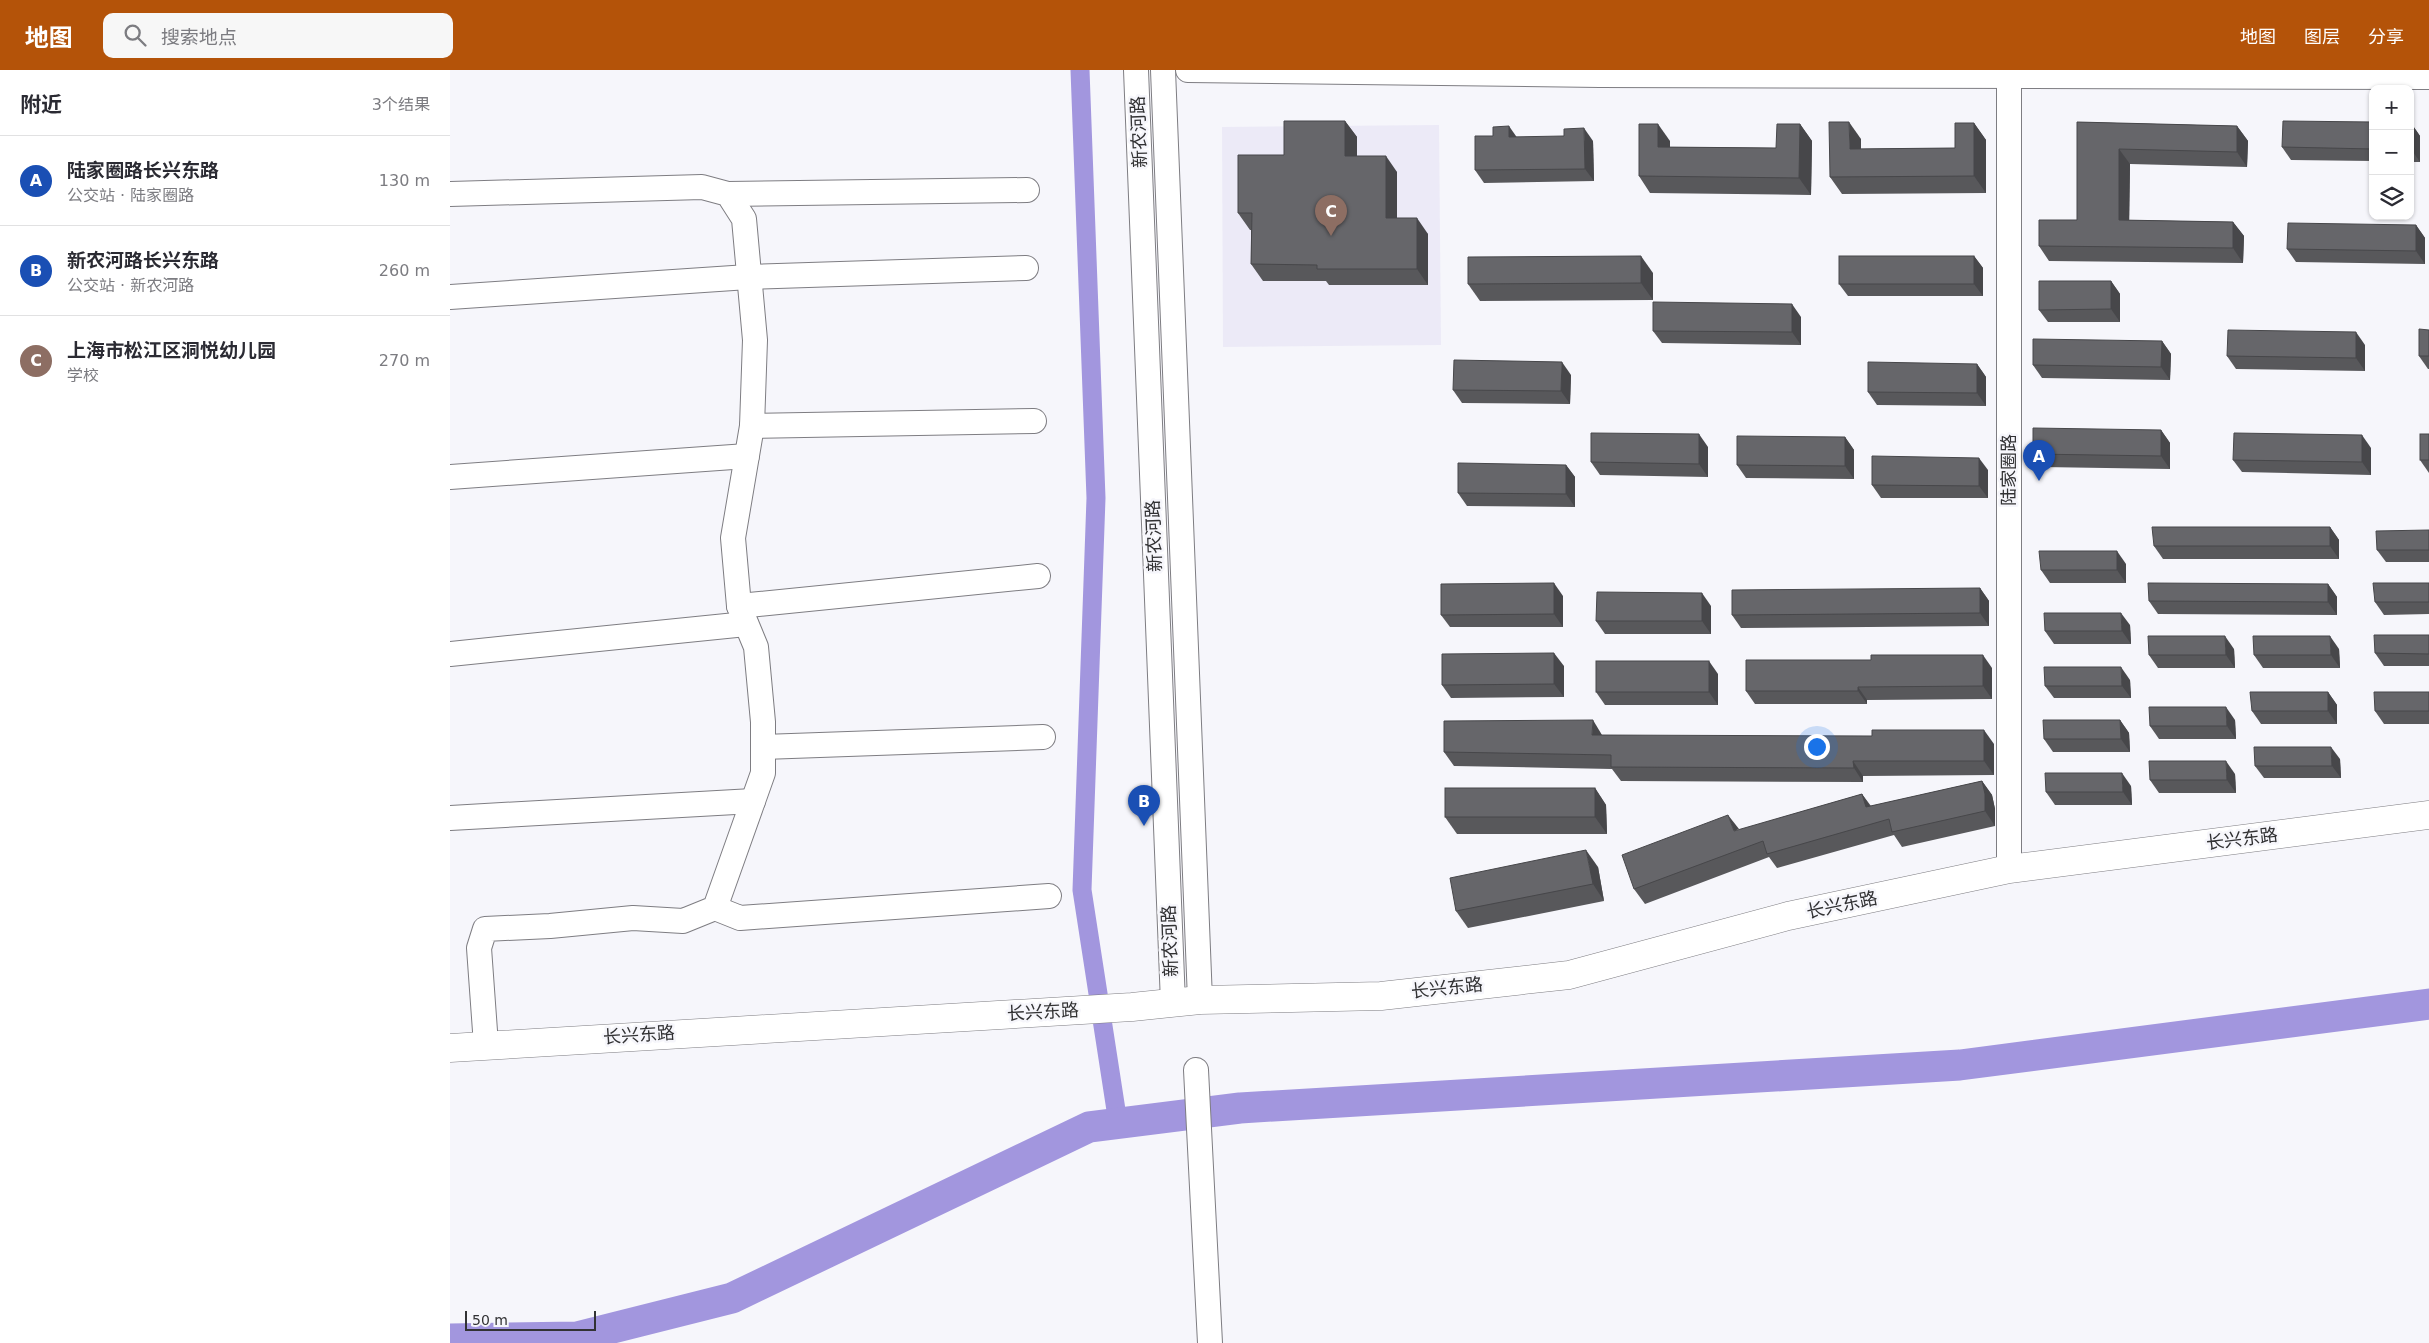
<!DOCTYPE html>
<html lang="zh">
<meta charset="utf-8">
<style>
:root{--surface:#fff;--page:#f7f7f7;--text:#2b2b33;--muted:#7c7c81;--line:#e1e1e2;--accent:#b45309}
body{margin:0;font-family:"DejaVu Sans","Noto Sans SC",sans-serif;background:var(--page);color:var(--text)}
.controls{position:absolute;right:15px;top:15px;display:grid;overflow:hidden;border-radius:10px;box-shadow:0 1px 4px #0004}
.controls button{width:45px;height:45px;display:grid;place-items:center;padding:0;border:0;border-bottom:1px solid var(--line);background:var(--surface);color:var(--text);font:25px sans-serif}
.scale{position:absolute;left:15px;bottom:12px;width:131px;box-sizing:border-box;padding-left:5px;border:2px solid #323234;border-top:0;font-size:14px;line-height:18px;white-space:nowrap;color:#323234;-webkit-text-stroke:4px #f6f6fb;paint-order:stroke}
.you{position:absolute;left:1366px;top:676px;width:18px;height:18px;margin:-12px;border:4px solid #fff;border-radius:50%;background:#1a73e8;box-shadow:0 0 0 8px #1a73e833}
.badge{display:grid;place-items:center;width:32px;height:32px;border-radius:50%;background:var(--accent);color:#fff;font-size:16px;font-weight:700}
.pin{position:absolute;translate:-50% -41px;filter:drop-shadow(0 1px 2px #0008)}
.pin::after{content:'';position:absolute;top:26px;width:18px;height:15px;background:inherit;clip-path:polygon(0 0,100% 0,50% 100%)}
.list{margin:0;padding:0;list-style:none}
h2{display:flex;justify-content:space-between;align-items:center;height:65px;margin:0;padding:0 20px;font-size:21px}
h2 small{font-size:16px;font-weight:400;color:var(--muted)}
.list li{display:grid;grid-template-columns:32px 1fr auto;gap:15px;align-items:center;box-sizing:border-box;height:90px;padding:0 20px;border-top:1px solid var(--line)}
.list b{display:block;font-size:19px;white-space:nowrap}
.list p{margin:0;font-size:16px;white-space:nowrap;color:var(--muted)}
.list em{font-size:16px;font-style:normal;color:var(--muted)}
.icon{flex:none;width:28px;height:28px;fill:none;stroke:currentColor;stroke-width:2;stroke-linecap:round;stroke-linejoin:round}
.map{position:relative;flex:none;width:1979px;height:1273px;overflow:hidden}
header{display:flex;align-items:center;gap:30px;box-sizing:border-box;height:70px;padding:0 25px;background:var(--accent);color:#fff}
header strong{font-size:24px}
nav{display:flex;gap:28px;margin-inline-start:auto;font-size:18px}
.search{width:350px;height:45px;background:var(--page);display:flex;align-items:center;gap:12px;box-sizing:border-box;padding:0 18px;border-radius:10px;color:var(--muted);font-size:19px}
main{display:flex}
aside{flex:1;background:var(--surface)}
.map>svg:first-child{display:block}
</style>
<header>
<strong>地图</strong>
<div class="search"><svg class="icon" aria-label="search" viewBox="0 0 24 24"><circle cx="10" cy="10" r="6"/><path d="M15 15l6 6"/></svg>搜索地点</div>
<nav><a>地图</a><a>图层</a><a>分享</a></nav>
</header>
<main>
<aside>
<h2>附近<small>3个结果</small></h2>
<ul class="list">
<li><span class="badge" style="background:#1a4fb4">A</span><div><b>陆家圈路长兴东路</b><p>公交站 · 陆家圈路</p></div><em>130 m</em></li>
<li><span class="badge" style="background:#1a4fb4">B</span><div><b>新农河路长兴东路</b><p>公交站 · 新农河路</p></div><em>260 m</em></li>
<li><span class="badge" style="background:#8d6e63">C</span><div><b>上海市松江区洞悦幼儿园</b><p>学校</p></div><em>270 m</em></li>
</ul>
</aside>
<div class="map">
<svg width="1979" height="1273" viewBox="0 0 1979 1273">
<rect width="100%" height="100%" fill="#f6f6fb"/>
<path fill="#eceaf7" d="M989,55L991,275L773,277L772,57Z"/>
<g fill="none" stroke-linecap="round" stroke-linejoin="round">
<path stroke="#a296de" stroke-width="19" d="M630,0L646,428L632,820L668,1053"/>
<path stroke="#a296de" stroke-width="31" d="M0,1269L127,1267L282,1228L639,1057L790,1038L1510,995L1979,934"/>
<defs>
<g id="minor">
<path d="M686,0L723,933"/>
<path d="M713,0L750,930"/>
<path d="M738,0L1150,5L1979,7"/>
<path d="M1559,0V799"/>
<path d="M0,124L252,117L278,124L294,149L305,270L302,356L283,468L289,536L306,577L313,652V703L265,838L233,851L183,848L100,856L35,859L29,878L36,975"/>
<path d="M278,124L577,120"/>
<path d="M0,227L298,207L576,198"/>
<path d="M302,356L584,351"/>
<path d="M0,407L297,386"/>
<path d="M289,536L588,506"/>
<path d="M0,584L296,554"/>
<path d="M313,677L593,667"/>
<path d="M0,748L303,731"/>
<path d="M265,838L290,848L599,826"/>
<path d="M746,1000L760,1273"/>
</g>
<path id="major" d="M0,978L682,937L750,930L931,926L1119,905L1338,846L1559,799L1979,745"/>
</defs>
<use href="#minor" stroke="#7e7d82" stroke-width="26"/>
<use href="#major" stroke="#7e7d82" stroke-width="29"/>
<use href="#minor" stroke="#fff" stroke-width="24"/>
<use href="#major" stroke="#fff" stroke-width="28"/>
</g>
<g fill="#58585b">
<path d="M895,51L907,67V86L947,102V148L978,164V215H879L876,211H813L801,194V160H800L788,143L834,85Z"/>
<path d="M1627,52L1787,56L1798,71L1797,97L1680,94L1679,150L1783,152L1794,166L1793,193L1599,191L1589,176L1627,150Z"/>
<path d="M1923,52V91L1841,90L1832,77Z"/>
<path d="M1524,53L1536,70V123L1392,124L1380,107L1411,69V79L1505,78Z"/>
<path d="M1960,53H1961L1970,66V92H1960Z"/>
<path d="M1350,54L1362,71L1361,125L1200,123L1189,106L1220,71V77L1326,78Z"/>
<path d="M1066,67L1143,71L1144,111L1034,113L1025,100Z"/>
<path d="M1966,155L1975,168V194L1846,192L1837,179Z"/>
<path d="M1524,186L1533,198V226H1398L1389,214Z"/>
<path d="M1203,203V230L1030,231L1018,214Z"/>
<path d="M1661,211L1670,224V252H1598L1589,240Z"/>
<path d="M1351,247V275L1212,273L1203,261Z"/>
<path d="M1979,260V299H1978L1969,286Z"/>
<path d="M1712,271L1721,284L1720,310L1592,308L1583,295Z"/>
<path d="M1915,275V301L1786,299L1777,286Z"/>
<path d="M1527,294L1536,307V336L1427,335L1418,322Z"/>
<path d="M1121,305L1120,334L1012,333L1003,320Z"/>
<path d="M1711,360L1720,373V399L1592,397L1583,384Z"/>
<path d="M1979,364V403L1970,390Z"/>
<path d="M1395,367L1404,380V409L1296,408L1287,395Z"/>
<path d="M1258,377V407L1150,405L1141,392Z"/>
<path d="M1921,378V405L1792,402L1783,390Z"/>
<path d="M1116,395L1125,407V437L1017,436L1008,423Z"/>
<path d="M1538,400V428H1431L1422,415Z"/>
<path d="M1880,457L1889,470V489H1713L1704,476Z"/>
<path d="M1979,460V492H1936L1927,480Z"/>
<path d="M1676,494V513H1600L1591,500Z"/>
<path d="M1979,513V544L1934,545L1925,532Z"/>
<path d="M1878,514L1887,527V545L1708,544L1699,531Z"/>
<path d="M1530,518L1539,531V556L1291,558L1282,545Z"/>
<path d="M1113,526V557H1000L991,545Z"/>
<path d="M1261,536V564H1155L1146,551Z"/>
<path d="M1680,555L1681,574H1604L1595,561Z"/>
<path d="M1979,565V596H1934L1925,583Z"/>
<path d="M1784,579L1785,598H1708L1699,585Z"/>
<path d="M1889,579L1890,598H1813L1804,585Z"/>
<path d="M1114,596V627L1001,628L992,615Z"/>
<path d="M1542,598V629L1417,630V634H1305L1296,621Z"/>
<path d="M1268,604V635H1155L1146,622Z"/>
<path d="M1680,610L1681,628H1604L1595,616Z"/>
<path d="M1878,622L1887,635V654H1811L1802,641Z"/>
<path d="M1979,622V654H1934L1925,641Z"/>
<path d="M1670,650L1679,663L1680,682H1603L1594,669Z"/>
<path d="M1785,650L1786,669H1709L1700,656Z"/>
<path d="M1152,665L1544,674V705L1413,706V712L1171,711L1162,699L1004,696L994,682Z"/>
<path d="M1890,689L1891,708H1814L1805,696Z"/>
<path d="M1785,704L1786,723H1709L1700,710Z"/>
<path d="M1532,711L1542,725L1545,739V756L1452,777L1444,765L1327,798L1319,787L1195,834L1184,819L1289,760L1412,724L1421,736Z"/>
<path d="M1681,716L1682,735H1605L1596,722Z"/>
<path d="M1145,718L1156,735L1157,764H1007L995,747Z"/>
<path d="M1148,797L1154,831L1018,858L1006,841Z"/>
</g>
<g fill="#47474a">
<path d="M895,51L907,67V102L895,86Z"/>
<path d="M1399,52L1411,69V96L1400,79Z"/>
<path d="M1524,53L1536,70V123L1524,106Z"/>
<path d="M1961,53L1970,66V92L1961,79Z"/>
<path d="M1208,54L1220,71V94L1208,77Z"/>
<path d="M1350,54L1362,71L1361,125L1349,108Z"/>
<path d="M1059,56L1068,69L1059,67Z"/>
<path d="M1787,56L1798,71L1797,97L1787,82Z"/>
<path d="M1134,58L1143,71L1144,111L1135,99Z"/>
<path d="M1669,79L1680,94L1679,165L1669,150Z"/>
<path d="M936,86L947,102V164L936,148Z"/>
<path d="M967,148L978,164V215L967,199Z"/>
<path d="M1783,152L1794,166L1793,193L1783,178Z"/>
<path d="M1966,155L1975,168V194L1966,181Z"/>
<path d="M1191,186L1203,203V230L1191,213Z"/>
<path d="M1524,186L1533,198V226L1524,214Z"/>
<path d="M1661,211L1670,224V252L1661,239Z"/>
<path d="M1342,234L1351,247V275L1342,262Z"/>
<path d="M1906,262L1915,275V301L1906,288Z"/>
<path d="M1712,271L1721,284L1720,310L1711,297Z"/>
<path d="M1112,292L1121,305L1120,334L1111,321Z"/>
<path d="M1527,294L1536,307V336L1527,323Z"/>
<path d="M1711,360L1720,373V399L1711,386Z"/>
<path d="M1249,364L1258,377V407L1249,394Z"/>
<path d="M1912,365L1921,378V405L1912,392Z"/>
<path d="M1395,367L1404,380V409L1395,396Z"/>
<path d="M1529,388L1538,400V428L1529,416Z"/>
<path d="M1116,395L1125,407V437L1116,424Z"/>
<path d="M1880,457L1889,470V489L1880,476Z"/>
<path d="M1667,481L1676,494V513L1667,500Z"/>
<path d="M1104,513L1113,526V557L1104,544Z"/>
<path d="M1878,514L1887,527V545L1878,532Z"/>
<path d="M1530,518L1539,531V556L1530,543Z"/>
<path d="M1252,523L1261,536V564L1252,551Z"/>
<path d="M1671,543L1680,555L1681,574L1672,561Z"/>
<path d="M1775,566L1784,579L1785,598L1776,585Z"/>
<path d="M1880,566L1889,579L1890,598L1881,585Z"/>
<path d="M1104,583L1114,596V627L1104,614Z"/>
<path d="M1533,585L1542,598V629L1533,616Z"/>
<path d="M1259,591L1268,604V635L1259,622Z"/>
<path d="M1671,597L1680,610L1681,628L1672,616Z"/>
<path d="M1408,617L1417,630V634L1408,621Z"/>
<path d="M1878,622L1887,635V654L1878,641Z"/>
<path d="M1776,637L1785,650L1786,669L1777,656Z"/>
<path d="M1143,650L1152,665V679L1142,665Z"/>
<path d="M1670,650L1679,663L1680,682L1671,669Z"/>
<path d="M1534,660L1544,674V705L1534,691Z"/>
<path d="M1881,677L1890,689L1891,708L1882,696Z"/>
<path d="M1403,691L1413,706V712L1404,698Z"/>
<path d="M1776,691L1785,704L1786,723L1777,710Z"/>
<path d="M1672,703L1681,716L1682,735L1673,722Z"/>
<path d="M1532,711L1542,725L1545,739V756L1535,741Z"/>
<path d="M1145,718L1156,735L1157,764L1145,747Z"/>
<path d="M1412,724L1422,739L1416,737Z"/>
<path d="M1278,745L1289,759L1284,761Z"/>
<path d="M1136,780L1148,797L1154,831L1143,814Z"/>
</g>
<g fill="#66666a" stroke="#47474a">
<path d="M834,51H895V86H936V148H967V199H867V195L801,194L802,143H788V85H834Z"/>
<path d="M1833,51L1923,52V79L1832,77Z"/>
<path d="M1379,52H1399L1400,79L1505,78V53H1524V106L1380,107Z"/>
<path d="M1627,52L1787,56V82L1669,79V150L1783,152V178L1589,176V150H1627Z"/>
<rect x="1960" y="53" width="1" height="26"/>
<path d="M1189,54H1208V77L1326,78L1327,54H1350L1349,108L1189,106Z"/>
<path d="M1059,56V67L1114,66V59L1134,58L1135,99L1025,100V66H1043V57Z"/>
<path d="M1838,153L1966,155V181L1837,179Z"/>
<path d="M1191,186V213L1018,214V187Z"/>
<rect x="1389" y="186" width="135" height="28"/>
<path d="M1589,211H1661V239L1589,240Z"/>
<path d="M1203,232L1342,234V262L1203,261Z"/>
<path d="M1969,259L1979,260V286H1969Z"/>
<path d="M1778,260L1906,262V288L1777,286Z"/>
<path d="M1583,269L1712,271L1711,297L1583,295Z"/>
<path d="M1004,290L1112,292L1111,321L1003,320Z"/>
<path d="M1418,292L1527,294V323L1418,322Z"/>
<path d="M1583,358L1711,360V386L1583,384Z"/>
<path d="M1141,363L1249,364V394L1141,392Z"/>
<path d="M1784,363L1912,365V392L1783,390Z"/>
<rect x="1970" y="364" width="9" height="26"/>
<path d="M1287,366L1395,367V396L1287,395Z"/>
<path d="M1422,386L1529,388V416L1422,415Z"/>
<path d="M1008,393L1116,395V424L1008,423Z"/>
<path d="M1702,457H1880V476H1704Z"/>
<path d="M1979,460V480H1927L1926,461Z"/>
<path d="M1589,481H1667V500H1591Z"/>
<path d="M1104,513V544L991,545V514Z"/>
<path d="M1698,513L1878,514V532L1699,531Z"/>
<path d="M1923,513H1979V532H1925Z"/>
<path d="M1530,518V543L1282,545V520Z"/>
<path d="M1147,522L1252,523V551H1146Z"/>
<path d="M1594,543H1671L1672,561H1595Z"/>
<path d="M1924,565H1979V584L1925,583Z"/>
<path d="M1698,566H1775L1776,585H1699Z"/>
<path d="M1803,566H1880L1881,585H1804Z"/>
<path d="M1104,583V614L992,615V584Z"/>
<path d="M1421,585H1533V616L1408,617V621H1296V590H1421Z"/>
<rect x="1146" y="591" width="113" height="31"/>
<path d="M1594,597H1671L1672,616H1595Z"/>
<path d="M1800,622H1878V641H1802Z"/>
<path d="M1924,622H1979V641H1925Z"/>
<path d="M1699,637H1776L1777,656H1700Z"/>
<path d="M1143,650L1142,665L1422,666V660H1534V691H1403L1404,698L1161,697V685L994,682V651Z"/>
<path d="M1593,650H1670L1671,669H1594Z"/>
<path d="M1804,677H1881L1882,696H1805Z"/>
<path d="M1699,691H1776L1777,710H1700Z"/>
<path d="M1595,703H1672L1673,722H1596Z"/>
<path d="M1532,711L1535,724V741L1442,762L1439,749L1317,784L1313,771L1184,819L1172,785L1278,745L1284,761L1412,724L1416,737Z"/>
<rect x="995" y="718" width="150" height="29"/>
<path d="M1136,780L1143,814L1006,841L1000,808Z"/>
</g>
<g text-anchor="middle" stroke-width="5" stroke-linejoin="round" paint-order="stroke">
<g font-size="18" fill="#323234" stroke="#f6f6fb">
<text transform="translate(689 62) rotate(-92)" y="6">新农河路</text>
<text transform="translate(1559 400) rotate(-90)" y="6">陆家圈路</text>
<text transform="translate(704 466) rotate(-92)" y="6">新农河路</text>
<text transform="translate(1792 769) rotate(-7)" y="6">长兴东路</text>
<text transform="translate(1392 835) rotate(-12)" y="6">长兴东路</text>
<text transform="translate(720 871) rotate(-92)" y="6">新农河路</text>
<text transform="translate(997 918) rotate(-6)" y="6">长兴东路</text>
<text transform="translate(593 942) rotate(-3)" y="6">长兴东路</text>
<text transform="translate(189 965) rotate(-4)" y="6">长兴东路</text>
</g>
</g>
</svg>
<div class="controls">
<button>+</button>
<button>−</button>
<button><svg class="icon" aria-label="layers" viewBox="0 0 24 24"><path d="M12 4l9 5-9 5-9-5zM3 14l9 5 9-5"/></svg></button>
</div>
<div class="scale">50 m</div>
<div class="you"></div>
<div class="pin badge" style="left:1589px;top:411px;background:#1a4fb4">A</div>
<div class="pin badge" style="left:694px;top:756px;background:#1a4fb4">B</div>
<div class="pin badge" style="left:881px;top:166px;background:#8d6e63">C</div>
</div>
</main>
